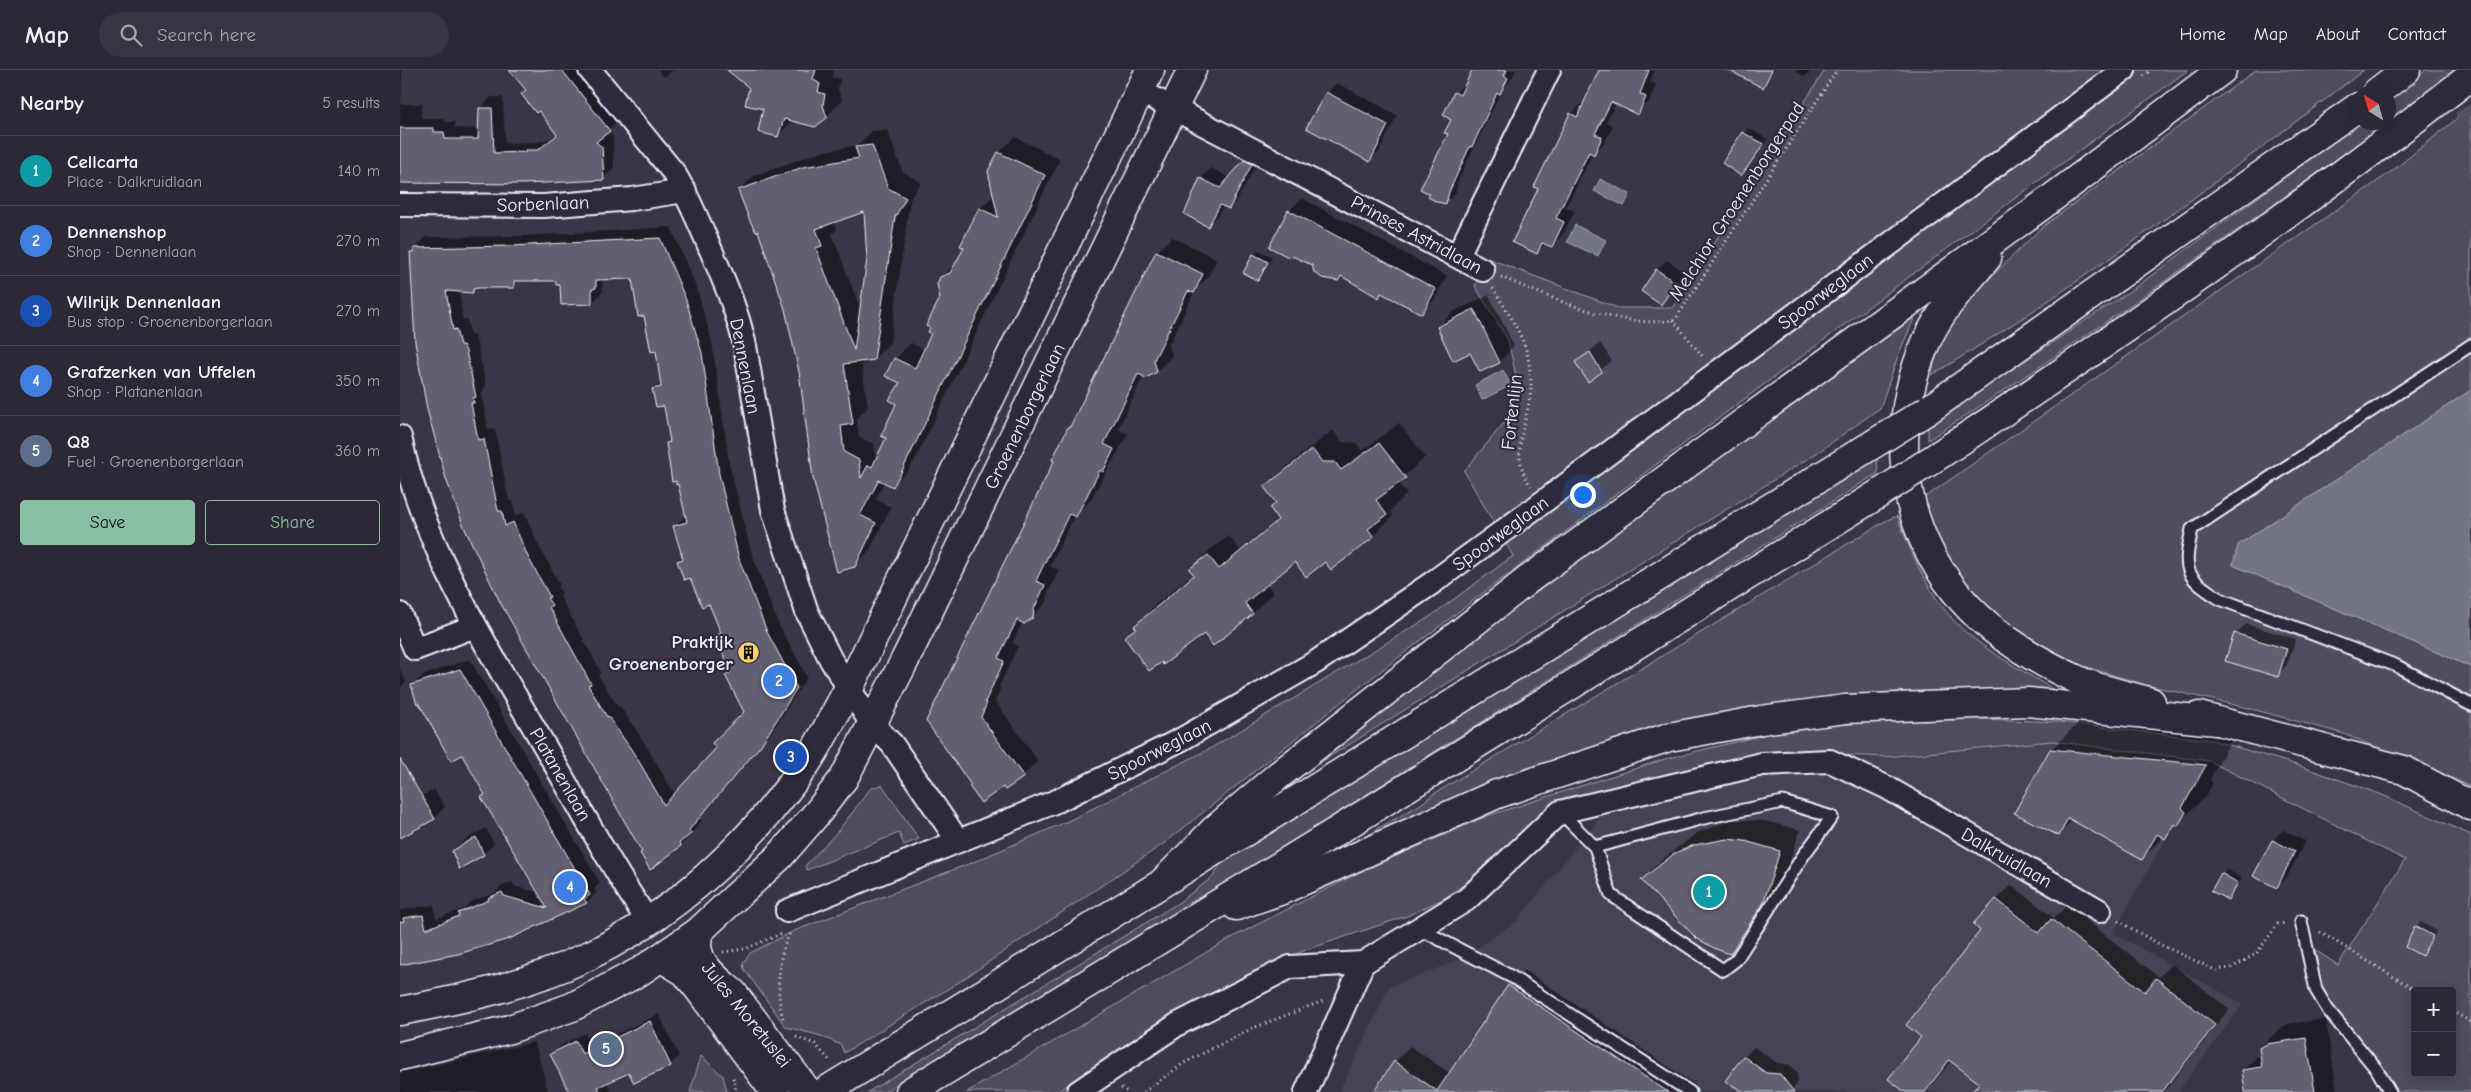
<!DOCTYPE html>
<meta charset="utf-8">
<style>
:root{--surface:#2c2836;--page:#383442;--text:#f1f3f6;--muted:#a6a6ad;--line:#484451;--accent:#8abfa5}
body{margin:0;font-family:"Comic Neue",sans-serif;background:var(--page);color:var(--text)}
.controls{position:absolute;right:15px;bottom:15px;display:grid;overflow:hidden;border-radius:5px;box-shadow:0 2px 12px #0003}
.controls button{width:45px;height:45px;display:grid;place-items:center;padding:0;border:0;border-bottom:1px solid var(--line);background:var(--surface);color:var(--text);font:25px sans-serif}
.compass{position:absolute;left:1951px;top:15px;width:45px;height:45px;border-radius:50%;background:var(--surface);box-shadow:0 2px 12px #0003;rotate:323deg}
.you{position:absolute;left:1182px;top:424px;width:18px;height:18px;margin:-12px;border:4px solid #fff;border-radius:50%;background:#1a73e8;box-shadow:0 0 0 8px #1a73e833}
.badge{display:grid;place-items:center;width:32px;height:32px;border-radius:50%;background:var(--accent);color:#fff;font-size:16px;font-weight:700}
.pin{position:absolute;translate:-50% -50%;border:2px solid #fff;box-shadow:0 1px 5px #0006}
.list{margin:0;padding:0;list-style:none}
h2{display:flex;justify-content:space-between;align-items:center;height:65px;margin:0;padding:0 20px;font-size:21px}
h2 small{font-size:16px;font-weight:400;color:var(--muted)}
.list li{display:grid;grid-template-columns:32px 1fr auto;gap:15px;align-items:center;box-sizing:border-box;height:70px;padding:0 20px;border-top:1px solid var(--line)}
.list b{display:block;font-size:19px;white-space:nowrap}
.list p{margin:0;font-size:16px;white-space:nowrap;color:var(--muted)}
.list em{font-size:16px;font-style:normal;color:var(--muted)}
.actions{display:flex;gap:10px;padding:15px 20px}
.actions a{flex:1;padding:11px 0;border:1px solid var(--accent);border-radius:5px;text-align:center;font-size:18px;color:var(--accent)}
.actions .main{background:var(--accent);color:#111}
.icon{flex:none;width:28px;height:28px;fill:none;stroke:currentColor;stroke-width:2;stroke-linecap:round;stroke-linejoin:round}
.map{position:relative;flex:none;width:2071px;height:1022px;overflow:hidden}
header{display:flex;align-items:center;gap:30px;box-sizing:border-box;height:70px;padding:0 25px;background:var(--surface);border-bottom:1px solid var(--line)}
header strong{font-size:24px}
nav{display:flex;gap:28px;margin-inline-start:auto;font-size:18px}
.search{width:350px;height:45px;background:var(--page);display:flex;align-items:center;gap:12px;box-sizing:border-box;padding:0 18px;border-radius:28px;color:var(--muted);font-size:19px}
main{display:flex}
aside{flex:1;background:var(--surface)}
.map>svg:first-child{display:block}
</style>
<header>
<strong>Map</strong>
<div class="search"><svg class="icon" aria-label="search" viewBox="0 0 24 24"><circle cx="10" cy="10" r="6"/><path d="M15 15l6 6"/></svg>Search here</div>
<nav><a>Home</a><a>Map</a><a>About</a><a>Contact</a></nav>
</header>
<main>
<aside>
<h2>Nearby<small>5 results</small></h2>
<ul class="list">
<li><span class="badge" style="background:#0f9aa8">1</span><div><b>Cellcarta</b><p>Place · Dalkruidlaan</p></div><em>140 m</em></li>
<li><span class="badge" style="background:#3f7fe0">2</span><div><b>Dennenshop</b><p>Shop · Dennenlaan</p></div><em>270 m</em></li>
<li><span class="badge" style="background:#1a4fb4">3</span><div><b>Wilrijk Dennenlaan</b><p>Bus stop · Groenenborgerlaan</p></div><em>270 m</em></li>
<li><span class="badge" style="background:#3f7fe0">4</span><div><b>Grafzerken van Uffelen</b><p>Shop · Platanenlaan</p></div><em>350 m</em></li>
<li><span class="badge" style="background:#5c6f8a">5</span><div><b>Q8</b><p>Fuel · Groenenborgerlaan</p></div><em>360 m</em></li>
</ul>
<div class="actions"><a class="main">Save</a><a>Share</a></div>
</aside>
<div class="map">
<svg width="2071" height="1022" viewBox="0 0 2071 1022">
<rect width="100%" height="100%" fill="#3a3648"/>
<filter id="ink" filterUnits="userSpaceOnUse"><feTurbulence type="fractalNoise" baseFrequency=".02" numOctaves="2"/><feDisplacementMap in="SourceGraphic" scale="10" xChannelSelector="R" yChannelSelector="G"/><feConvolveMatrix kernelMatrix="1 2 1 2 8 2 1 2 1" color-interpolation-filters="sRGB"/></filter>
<g filter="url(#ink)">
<path fill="#464354" d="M1652,671L1809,691L1713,863L1843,934L1778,1022H939L989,917L1059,890L1116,852L1206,740L1375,694L1485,687Z"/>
<g fill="#504e5f" stroke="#9ca0ac" fill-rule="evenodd">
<path d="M1425,0H1788L1091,517L965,613L766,772L559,912L444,983L441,975L418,965L386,957L344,899L343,893L350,883L394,861L576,791L668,751L811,678L1028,548L1113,486L1064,401L1109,347L1116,306L1108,270L1075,216L1087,188L1218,238H1272Z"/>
<path d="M1856,0H1964C1823,107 1683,214 1532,305L1538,272L1571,227L1641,158Z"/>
<path d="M2026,0H2057L1989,52V30Z"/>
<path d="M2071,37V320L1838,475L1833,495L2071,597V717L2033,699L1941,663L1848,638L1747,615L1680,595L1621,564L1579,532L1539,477L1518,432L1992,101Z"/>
<path d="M1959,53H1987C1836,162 1684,270 1528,370V355L1733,219Z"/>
<path d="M1515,247L1499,283L1480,338L1417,383L918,694L1195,476Z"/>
<path d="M1477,389L1478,403L816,819L484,1022H468L775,835L813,807L821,793Z"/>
<path d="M1497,446C1514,491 1534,538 1573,568C1598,588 1627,603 1654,620L1498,622L1401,631L1313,646L976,764L975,760L1021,734L1032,725L1487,450Z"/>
<path d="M1559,648L1659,652L1812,670L1897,695L1980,724L2071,765V1022H1997L1982,997L1933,936L1922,918L1915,880L1938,895L2005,790L1809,691L1652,671L1485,687L1419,684L1148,744L1128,756L1069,811L1043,829L1007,846L903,881L825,917L766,949L657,1022H567L831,868L962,801L1087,746L1265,689L1380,661L1461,653ZM2015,921H2052V1003H2015Z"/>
<path d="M482,715L519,769L504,775L499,763L407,800L405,796L438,761L471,718Z"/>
<path d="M301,986L323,1006L327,1022H290Z"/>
</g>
<g fill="#737482" stroke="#a2a6b1">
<path d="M1200,109L1230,124L1224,136L1194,121Z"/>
<path d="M1175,155L1206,170L1198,186L1167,172Z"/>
<path d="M1103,300L1111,315L1082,330L1075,315Z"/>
<path d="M2071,320V597L1833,495L1838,475Z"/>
</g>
<g fill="#0007" fill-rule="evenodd">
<path d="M0,0H2L1,34H22L21,48H45V52H55V58L80,59V38L91,27H103L105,73L136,72L150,69L158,63L110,0H181L220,49L207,62L213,66L214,98L203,109L0,111Z"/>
<path d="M258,0H273L264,7Z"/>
<path d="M342,0H434L432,7L440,9L438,19L442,31L426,47L393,50L378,66Z"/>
<path d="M1074,0H1116L1109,12L1102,20L1058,111L1056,123L1046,132L1049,64L1055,23L1065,14H1067Z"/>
<path d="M1196,0H1255L1250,12L1256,15L1249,32L1237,43L1216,33L1206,52L1213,56L1205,72L1193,83L1166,137L1175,141L1163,164L1152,176L1146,173L1136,183L1113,173L1140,118L1171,44L1182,33L1184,34L1199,2Z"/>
<path d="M1353,0H1374L1363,17Z"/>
<path d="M1395,0H1411L1405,7Z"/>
<path d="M937,13L997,45L980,81L970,91L927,23Z"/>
<path d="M1348,58L1368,69L1341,104L1324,93Z"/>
<path d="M487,60L503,102L521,112L510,130L490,273L474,289L461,290L468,337L457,348L459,367L474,374L476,388L487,367L502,313L495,289L511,273L525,280L533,263L541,228V208L558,192L580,139L594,125L599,83L615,67L660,89L519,382L509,400L493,415L485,411L475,429L491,437L470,480L454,496L400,302L387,239L372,194L339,120L355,105L420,82L458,75L472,61ZM465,141L468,189L461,241L432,164L437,159L434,151Z"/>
<path d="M855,81L862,84L839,127L829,138L824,135L818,145L808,155L785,143L801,108L811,98L830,108Z"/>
<path d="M902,128L1047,206L1034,230L1021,243L982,222L979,226L942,205L938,210L889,141Z"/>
<path d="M271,157L297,219L312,272L329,392L350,478L377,551L407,607L371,663L299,748L302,751L291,764L280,775L243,782L101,531L11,183L26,167L123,166ZM205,208H233L257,280L262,311L254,319L265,334L271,370L267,374L287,445L274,456L283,486L278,491L310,532L321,561L316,566L331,600L327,605L345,642L318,678L275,725L247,677L220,636L218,637L198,605L201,602L160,526L162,524L158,517L160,515L139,476L124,442L115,446L113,431H109L95,359L88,360L82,324L86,315L76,269L74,265H70L67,249L63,250L59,221L113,217L120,210H158L192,233L203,222L202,211Z"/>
<path d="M772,167L817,189L808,207L795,220L769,275L772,286L757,301L744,305L718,359L728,364L690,431L675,445L650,496L659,500L648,523L647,532L632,547L623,552L612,573L618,576L599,617L601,618L595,631L638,691L623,706L604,716L572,714L528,651L757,182Z"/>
<path d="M858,180L872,187L858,210L854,185Z"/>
<path d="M1267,190L1285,203L1261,233L1257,200Z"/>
<path d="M1089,225L1114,276L1099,292L1071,282L1038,257L1053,242Z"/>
<path d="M1200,273L1212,291L1188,310L1177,292Z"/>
<path d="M999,353L1025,387L998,412L1007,424L990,441L993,446L973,466L931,498L925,490H895L866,514L873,523L853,543L804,562L726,568L755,535L794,503L791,499L811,479L829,466L840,480L879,448L877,432L865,417L886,397L933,360L942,372L956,373L962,381Z"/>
<path d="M1846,554L1896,569L1887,595L1877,605L1835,564Z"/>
<path d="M70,589L200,813L194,819L197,822L187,832L0,893V840L34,835L36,849L65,838L70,832L95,823L100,817L112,812L114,816L140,823L83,727L86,724L63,683L12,616L23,605Z"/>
<path d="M0,598L6,612L0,618Z"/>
<path d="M1680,651L1833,667L1810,709L1813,713L1806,726L1742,788L1673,750L1658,764L1651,680Z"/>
<path d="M34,719L45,737L35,748L0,767V738Z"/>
<path d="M1332,750L1365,751L1400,760L1383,812L1350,862L1329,882L1242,810L1262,790L1297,763Z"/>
<path d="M86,758L94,774L83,784L53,781L63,771Z"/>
<path d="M1883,760L1905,771L1887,807L1877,817L1873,770Z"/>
<path d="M1826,799L1842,808L1828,829L1822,804Z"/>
<path d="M1612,815L1654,848L1667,835L1759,907L1772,894L1829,939L1764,1022H1574L1581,1013L1552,990L1526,1022H1507L1522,967L1582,860L1596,830Z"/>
<path d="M2021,852L2037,861L2022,885L2016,857Z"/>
<path d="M1124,900L1296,1015L1291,1022H974L995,992L1010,976L1050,1003L1109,916Z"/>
<path d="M259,944L279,986L270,995L229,1002L207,1012L211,1022H170L152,984L161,975L185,963L191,976Z"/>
<path d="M1926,949L1937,1022H1843V1000L1861,983L1860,978L1880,958L1888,954Z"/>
<path d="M135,972L148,1022H0V1003Z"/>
<path d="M1354,977L1377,993L1390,995L1397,1002L1398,1012L1391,1022H1346L1344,987Z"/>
</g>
<g fill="#636171" stroke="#e8f1f8" fill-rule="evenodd">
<path d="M109,0H162L210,61L196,72L202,77L204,110L124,114L0,113V58H34V62H44L45,69H78L79,38H92L94,83L126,82V80H138L157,65L139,41L136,43L121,24L126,20Z"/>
<path d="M327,0H416L413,9L420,14L418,22L425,24L423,35L427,48L415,57L384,49L378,67L358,62L363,39L345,35L349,18Z"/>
<path d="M1072,0H1107L1104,6L1108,8L1100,24L1097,23L1079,62L1072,77L1070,76L1049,122L1046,134L1037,132L1028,127L1030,124L1020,119L1048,64L1044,63L1051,50L1043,45L1054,22L1060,25Z"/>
<path d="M1199,0H1249L1240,24L1246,27L1238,45L1211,32L1195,64L1202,67L1194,85L1189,82L1156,148L1164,152L1152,177L1142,173L1137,184L1112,172L1138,119L1134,117L1170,43L1177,47Z"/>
<path d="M1328,0H1372L1363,18Z"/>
<path d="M926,22L988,55L970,92L906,58Z"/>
<path d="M1342,62L1364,74L1341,106L1322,93Z"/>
<path d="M472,75L488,118L506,128L495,147L474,290L444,294L453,354L441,356L444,382L459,390L461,408L468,395L472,397L486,368L481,366L496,334L489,330L500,313L485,306L494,288L515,298L531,264L528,262L530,258L526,256L540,228L537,214L540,207L550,203L564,178L560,176L579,138L598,147L588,101L598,82L645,105L503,399L493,417L479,410L460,445L476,453L455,497L437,502L413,408L399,302L385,239L358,161L356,162L350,151L338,120L403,97L459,88L455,77ZM464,142L467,189L454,280L416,178L422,176L416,159Z"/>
<path d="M844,90L852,94L829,139L820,135L808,157L784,144L800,108L820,118Z"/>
<path d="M888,140L1036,219L1022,244L981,223L979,228L941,206L938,211L922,208L914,202L912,195L892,186L890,188L869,177Z"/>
<path d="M260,168L286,230L302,283L319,404L339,489L367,562L397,618L361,675L289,760L292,763L279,773L281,776L250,800L240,783L242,782L100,532L64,457L46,409L27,339L15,272L10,182H14V178L111,176ZM232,209L238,247L244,246L251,282L256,281L261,317L252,319L256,337L264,336L270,372L266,373L272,412L276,411V415L278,414L287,452L273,456L283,489L277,491L284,510L290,508L302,537L309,534L321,563L315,566L331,602L325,605L344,642L312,673L316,678L264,735L237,688L208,646L207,647L188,615L191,614L149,537L152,535L147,528L150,527L128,487L113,452L105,456L102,441H98L84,369L78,370L71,333H74L73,328L76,327L66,281L63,275H60L56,259L53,260L46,221L73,223V219L79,218H114V211H156V215H160L161,235L192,234V219L196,218V210Z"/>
<path d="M756,181L803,204L794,223L788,221L754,290L757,302L746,308L738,304L704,374L714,379L703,402L700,400L676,447L669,444L644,494L636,511L645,515L634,539L633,548L624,554L617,550L598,588L604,591L585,632L587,633L581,647L624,707L605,720L603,717L581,733L569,716L571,715L526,651L654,391L652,390L668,357H670Z"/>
<path d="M853,184L868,192L858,211L843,203Z"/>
<path d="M1256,199L1276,213L1261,235L1241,221Z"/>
<path d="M1074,239L1100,293L1080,302L1070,283L1053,291L1037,257Z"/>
<path d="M1190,282L1202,302L1188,312L1175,292Z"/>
<path d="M979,373L1006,408L976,430L987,445L968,459L974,467L931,500L925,492L906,507L895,492L845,533L853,544L813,576L804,564L763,595L762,592L749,601L724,567L736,558L734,556L794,505L789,499L808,485L819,499L878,450L870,438L876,433L864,417L912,379L922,392H935L941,400Z"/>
<path d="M1834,563L1887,579L1878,607L1825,591Z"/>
<path d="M60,599L190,825L184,829L187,833L109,869L58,884L0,895V852L4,851L3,848L23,845L26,859L59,846L58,843L89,830L88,828L102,822L104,826L147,838L87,737L81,727L85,725L62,685L51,691L19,633L17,634L11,615Z"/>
<path d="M1650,679L1806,695L1782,738L1786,742L1778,756L1774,754L1765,769L1757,764L1742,790L1668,748L1659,766L1614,743Z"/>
<path d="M0,689L35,749L0,768Z"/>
<path d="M76,767L84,785L59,799L52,781Z"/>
<path d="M1327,769L1345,771L1380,781L1363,834L1330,884L1316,879L1296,868L1241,810L1275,783L1294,775Z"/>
<path d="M1872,770L1895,781L1877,818L1853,806Z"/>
<path d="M1821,803L1838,813L1828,830L1811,821Z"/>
<path d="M1596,829L1639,863L1651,849L1745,922L1756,908L1815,955L1762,1022H1572L1579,1013L1549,990L1525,1022H1505L1488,1009L1521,967L1506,955L1580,861L1573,854Z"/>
<path d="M2015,856L2033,866L2022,886L2005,877Z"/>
<path d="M1108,915L1268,1022H973L994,991L1037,1021Z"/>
<path d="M250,951L271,996L234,1013L229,1003L198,1017L200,1022H169L150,984L176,971L182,984Z"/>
<path d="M1906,968L1915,1022H1845L1842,1000L1862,997L1859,978L1867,974Z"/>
<path d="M1343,986L1366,1003L1380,1004L1394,1022H1344L1325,1011Z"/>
</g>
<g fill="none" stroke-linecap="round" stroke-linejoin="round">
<path stroke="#545262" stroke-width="28" stroke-dasharray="28 14" stroke-linecap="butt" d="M2045,0L2071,43"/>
<defs>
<g id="lane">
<path d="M2071,275L1792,459C1783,501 1784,506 1820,529L1997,596L2071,635"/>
<path d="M1160,742L1195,777L1211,825L1323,900L1336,890L1403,786L1432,747L1383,732L1304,748L1195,777"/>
<path d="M1901,851L1916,920L1928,940L1977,1000L1990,1022"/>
<path d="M1018,858L1112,907L1290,1022"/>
</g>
<g id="street">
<path d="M190,0L274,103C287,124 297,148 307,171C322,206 337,239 345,276L373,440L407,542L431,590L471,653L492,674L558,771"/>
<path d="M740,21L1083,200"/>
<path d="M0,135L144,136L232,129L285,121"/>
<path d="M1058,185L1149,0"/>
<path d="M0,367C23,478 88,578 144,675C178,734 210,795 248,851"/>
<path d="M0,544L15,579L75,556"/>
<path d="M387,841L659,730L782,669L916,592L1032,513L1143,432L1724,0"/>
<path d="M678,1022L778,954L890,897L963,893L1066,830L1160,742L1362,694L1430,691L1486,717L1700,841"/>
<path d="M906,1022L963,893"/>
</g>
<g id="secondary">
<path d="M298,862C298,868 296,876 298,881C301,898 321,913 333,923L408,1022"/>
<path d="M262,888L285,902L297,917L375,1022"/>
<path d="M0,941C63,929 127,915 186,887C274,845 347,777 404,697C421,673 434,644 449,618L750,0"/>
<path d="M0,986L110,959L172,937L239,902L298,862L314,847L379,787L418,742L444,708L505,590L792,0"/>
</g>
<g id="highway">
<path d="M1977,22L2006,0"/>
<path d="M1587,188C1565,214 1541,239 1527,270C1490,353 1497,447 1554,520C1584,560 1633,589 1678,610C1700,620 1727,625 1751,632"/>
<path d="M1528,340L1958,37"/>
<path d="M1527,393C1713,270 1895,143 2071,6"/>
<path d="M1799,646L2004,700L2071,736"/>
<path d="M763,812L813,761L879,705L1129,509L1648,131L1822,0"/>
<path d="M836,836L882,820L1097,724L1269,667L1361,650L1445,639L1628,632L1816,651"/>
<path d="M424,1022L1475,373"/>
<path d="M510,1022L937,761L1480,423"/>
</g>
</defs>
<use href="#lane" stroke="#e8f1f8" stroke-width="15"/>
<use href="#street" stroke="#e8f1f8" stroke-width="26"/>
<use href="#secondary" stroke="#e8f1f8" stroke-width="31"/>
<use href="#highway" stroke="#e8f1f8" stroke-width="31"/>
<g stroke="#e8f1f8" stroke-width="3" stroke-dasharray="1 4" stroke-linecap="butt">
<path d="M1744,6L1751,0"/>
<path d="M1101,207C1147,226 1222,260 1273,250"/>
<path d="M1093,218C1106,241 1126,267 1129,294C1130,301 1131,309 1131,317C1129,352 1107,384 1131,416"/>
<path d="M1273,250L1277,247L1437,0"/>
<path d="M1273,250L1304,288"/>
<path d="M1718,851L1759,874L1815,900L1831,898L1856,884L1878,854L1887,853"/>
<path d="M1920,862L2017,921"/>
<path d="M323,882L345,879L383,863"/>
<path d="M2052,941L2071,952"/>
<path d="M383,948C376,928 377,880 391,862"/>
<path d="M396,967L415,974L430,991"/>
<path d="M333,1008L336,1016L335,1022"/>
<path d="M721,1018L728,1022"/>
<path d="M744,1022L784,993L853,958L923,931"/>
</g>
<use href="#lane" stroke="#2f2a3d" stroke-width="11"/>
<use href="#street" stroke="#2f2a3d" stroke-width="22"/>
<use href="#secondary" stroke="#2f2a3d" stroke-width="28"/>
<use href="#highway" stroke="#2f2a3d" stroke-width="28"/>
<defs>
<g id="highway-bridge">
<path d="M1475,373L1528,340"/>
<path d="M1480,423L1527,393"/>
</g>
</defs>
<use href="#highway-bridge" stroke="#e8f1f8" stroke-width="31" stroke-linecap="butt"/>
<use href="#highway-bridge" stroke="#2f2a3d" stroke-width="28"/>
</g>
</g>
<defs>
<symbol id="building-disc" viewBox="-11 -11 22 22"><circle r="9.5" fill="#ffd166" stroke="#2f2a3d"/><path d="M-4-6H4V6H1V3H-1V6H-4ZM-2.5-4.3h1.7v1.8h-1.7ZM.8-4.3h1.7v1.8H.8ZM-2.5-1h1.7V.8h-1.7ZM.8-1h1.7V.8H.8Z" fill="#111"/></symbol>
</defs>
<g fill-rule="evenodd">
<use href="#building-disc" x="336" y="570" width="25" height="25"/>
</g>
<g text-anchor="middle" stroke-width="4.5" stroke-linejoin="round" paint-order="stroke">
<g font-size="19" fill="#e8f1f8" stroke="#2f2a3d">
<text transform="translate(1336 131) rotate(-57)" y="7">Melchior Groenenborgerpad</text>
<text transform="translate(143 133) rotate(-2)" y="7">Sorbenlaan</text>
<text transform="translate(1017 164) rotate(28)" y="7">Prinses Astridlaan</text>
<text transform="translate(1425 221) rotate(-37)" y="7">Spoorweglaan</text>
<text transform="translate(346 296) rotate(79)" y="7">Dennenlaan</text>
<text transform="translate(1111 342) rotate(-84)" y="7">Fortenlijn</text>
<text transform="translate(624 346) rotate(-64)" y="7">Groenenborgerlaan</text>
<text transform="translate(1100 463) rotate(-36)" y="7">Spoorweglaan</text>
<text transform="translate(759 679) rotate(-27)" y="7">Spoorweglaan</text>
<text transform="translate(161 704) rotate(60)" y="7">Platanenlaan</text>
<text transform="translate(1607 787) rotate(30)" y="7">Dalkruidlaan</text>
<text transform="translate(347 944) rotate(51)" y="7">Jules Moretuslei</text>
</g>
<g font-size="19" font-weight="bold" fill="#e8f1f8" stroke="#2f2a3d" text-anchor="end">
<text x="333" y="578">Praktijk<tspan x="333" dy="22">Groenenborger</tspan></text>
</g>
</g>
</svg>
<div class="controls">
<button>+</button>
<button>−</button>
</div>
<svg class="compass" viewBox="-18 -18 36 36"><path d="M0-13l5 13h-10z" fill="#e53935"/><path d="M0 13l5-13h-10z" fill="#a6a6ad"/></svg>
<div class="you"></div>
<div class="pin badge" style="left:1309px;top:822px;background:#0f9aa8">1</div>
<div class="pin badge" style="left:379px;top:611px;background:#3f7fe0">2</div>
<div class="pin badge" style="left:391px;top:687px;background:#1a4fb4">3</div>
<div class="pin badge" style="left:170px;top:817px;background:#3f7fe0">4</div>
<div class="pin badge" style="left:206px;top:979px;background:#5c6f8a">5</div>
</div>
</main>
